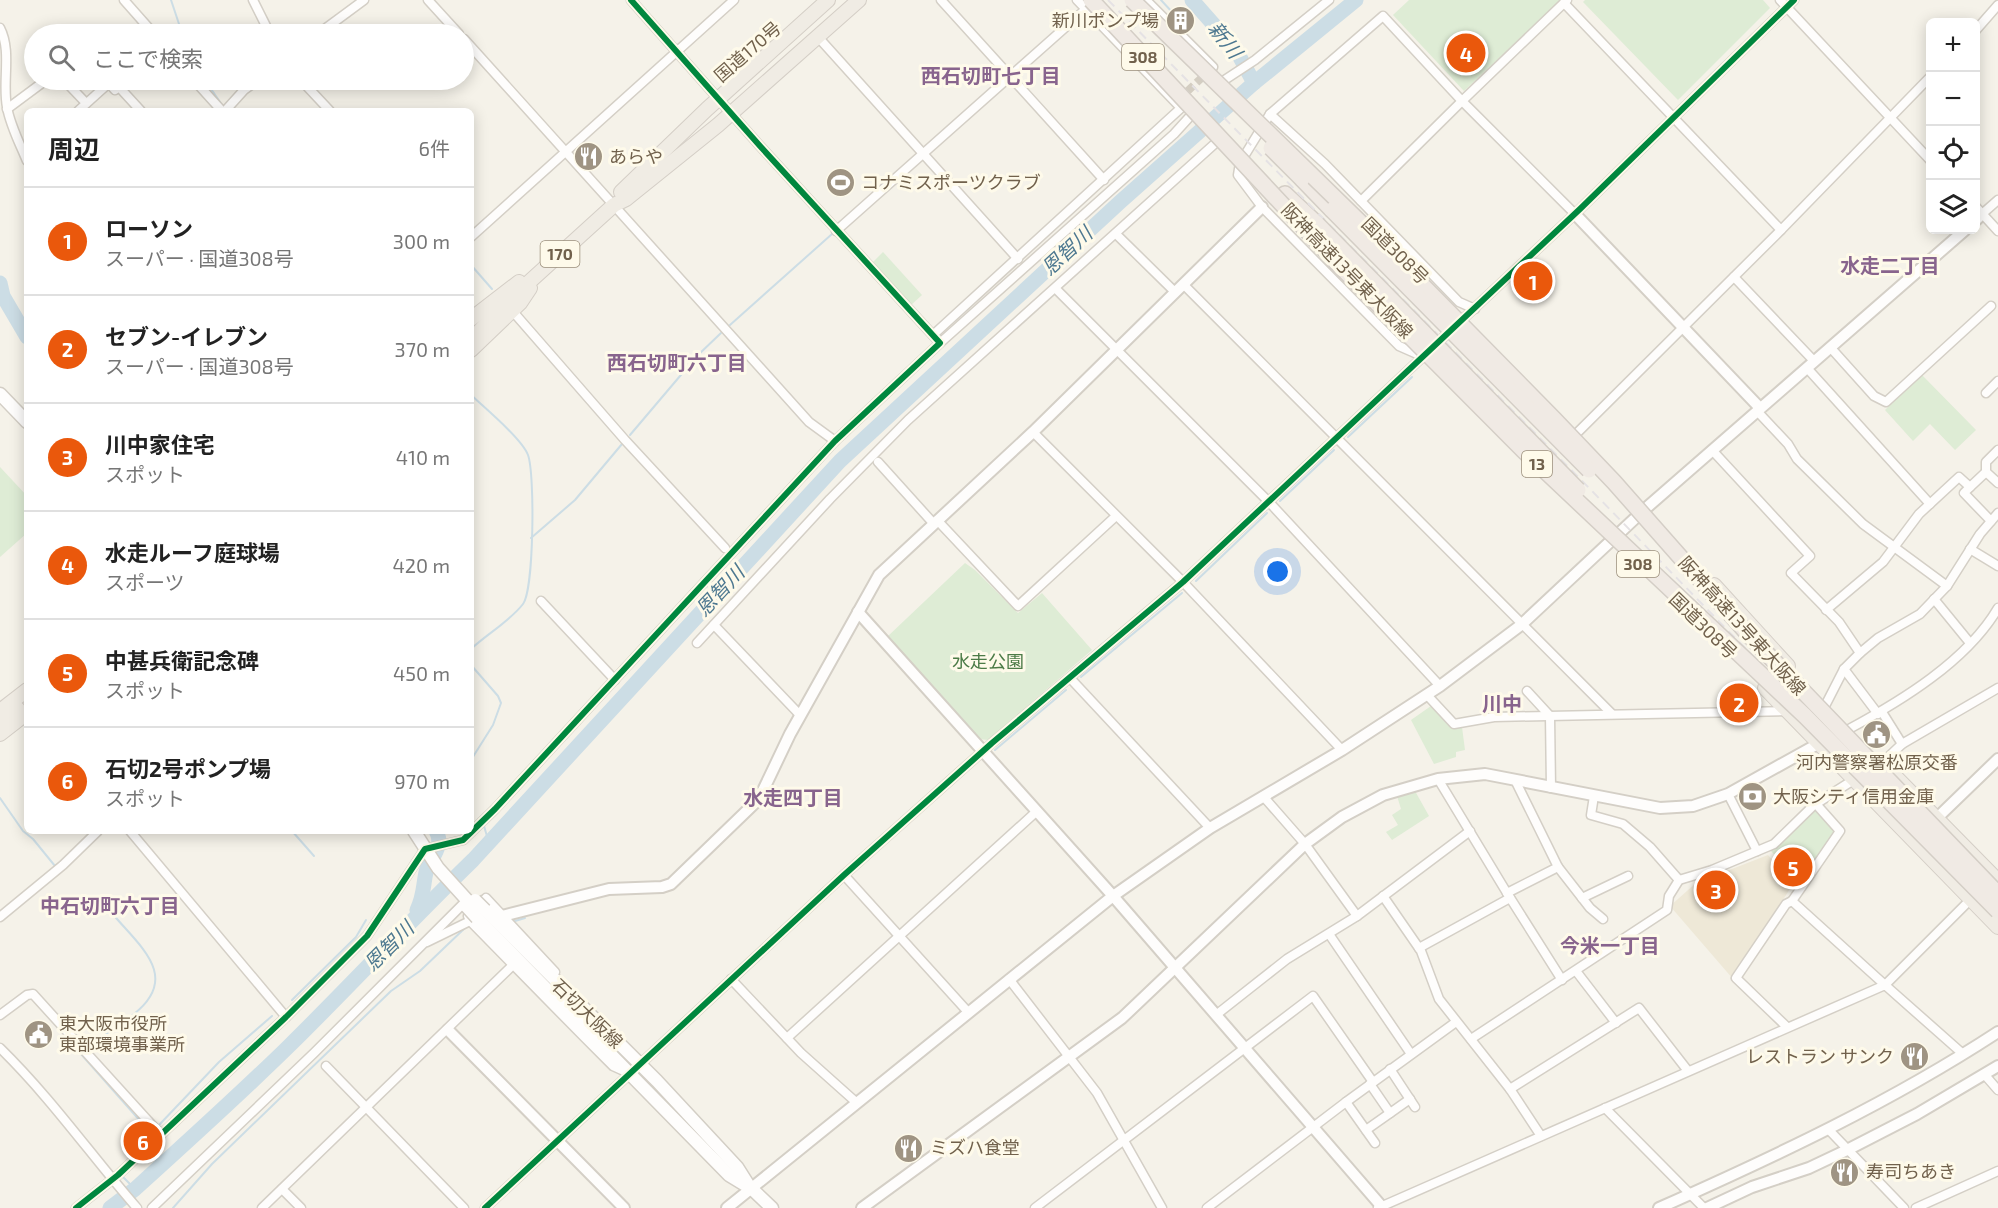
<!DOCTYPE html>
<html lang="ja">
<meta charset="utf-8">
<style>
:root{--surface:#fff;--page:#f2f2f2;--text:#222;--muted:#767676;--line:#e0e0e0;--accent:#ea580c}
body{margin:0;font-family:"Exo 2","Noto Sans JP",sans-serif;background:var(--page);color:var(--text)}
.controls{position:absolute;right:18px;top:18px;display:grid;overflow:hidden;border-radius:9px;box-shadow:0 3px 15px #0003}
.controls button{width:54px;height:54px;display:grid;place-items:center;padding:0;border:0;border-bottom:2px solid var(--line);background:var(--surface);color:var(--text);font:30px sans-serif}
.you{position:absolute;left:1278px;top:572px;width:21px;height:21px;margin:-15px;border:4px solid #fff;border-radius:50%;background:#1a73e8;box-shadow:0 0 0 9px #1a73e833}
.badge{display:grid;place-items:center;width:39px;height:39px;border-radius:50%;background:var(--accent);color:#fff;font-size:20px;font-weight:700}
.pin{position:absolute;translate:-50% -50%;border:3px solid #fff;box-shadow:0 2px 6px #0006}
.list{margin:0;padding:0;list-style:none}
h2{display:flex;justify-content:space-between;align-items:center;height:78px;margin:0;padding:0 24px;font-size:26px}
h2 small{font-size:20px;font-weight:400;color:var(--muted)}
.list li{display:grid;grid-template-columns:39px 1fr auto;gap:18px;align-items:center;box-sizing:border-box;height:108px;padding:0 24px;border-top:2px solid var(--line)}
.list b{display:block;font-size:22px;white-space:nowrap}
.list p{margin:0;font-size:20px;white-space:nowrap;color:var(--muted)}
.list em{font-size:20px;font-style:normal;color:var(--muted)}
.icon{flex:none;width:33px;height:33px;fill:none;stroke:currentColor;stroke-width:2;stroke-linecap:round;stroke-linejoin:round}
.map{position:relative;flex:none;width:1998px;height:1208px;overflow:hidden}
.search{position:absolute;background:var(--surface);box-shadow:0 3px 15px #0003;left:24px;top:24px;width:450px;height:66px;display:flex;align-items:center;gap:15px;box-sizing:border-box;padding:0 21px;border-radius:33px;color:var(--muted);font-size:22px}
.panel{position:absolute;background:var(--surface);box-shadow:0 3px 15px #0003;left:24px;top:108px;width:450px;height:726px;border-radius:9px}
.map>svg:first-child{display:block}
</style>
<div class="map">
<svg width="1998" height="1208" viewBox="0 0 1998 1208">
<rect width="100%" height="100%" fill="#f5f2e9"/>
<path fill="#eee8d7" d="M1768,855L1793,884L1733,979L1670,906L1696,883Z"/>
<g fill="#deecd5">
<path d="M1409,0H1561L1464,91L1393,15Z"/>
<path d="M1585,0H1763L1770,8L1678,100L1583,2Z"/>
<path d="M883,252L922,295L911,305L872,263Z"/>
<path d="M1921,374L1976,430L1955,450L1930,424L1913,441L1885,410Z"/>
<path d="M0,467L27,496V533L0,557Z"/>
<path d="M965,563L975,570L1018,613L1042,593L1092,650L988,740L979,739L887,637Z"/>
<path d="M1431,706L1451,728L1462,727L1465,750L1456,752V757L1434,764L1411,720Z"/>
<path d="M1415,791L1429,816L1392,840L1386,832L1398,825L1392,815L1401,809L1397,796Z"/>
<path d="M1813,809H1817L1835,832L1801,879H1796L1771,851Z"/>
</g>
<g fill="none" stroke-linecap="round" stroke-linejoin="round">
<g stroke="#ccdde5" stroke-width="2">
<path d="M171,0L180,27L185,34"/>
<path d="M1161,0L1185,26L1187,24"/>
<path d="M1198,14L1201,11"/>
<path d="M205,80L220,102"/>
<path d="M471,265L492,289"/>
<path d="M730,325L832,234"/>
<path d="M471,395C485,408 522,439 528,455C535,474 534,589 523,604C510,621 487,634 471,649"/>
<path d="M630,435L697,356L721,333"/>
<path d="M1348,437L1412,377"/>
<path d="M1280,501L1334,450"/>
<path d="M531,538L575,500L622,444"/>
<path d="M1196,581L1267,513"/>
<path d="M471,665L498,696L501,703L493,725L471,760"/>
<path d="M1081,677L1182,593"/>
<path d="M995,750L1066,690"/>
<path d="M0,798L23,831L33,839L55,866L58,864"/>
<path d="M484,826L489,843"/>
<path d="M292,831L314,856"/>
<path d="M431,831V834"/>
<path d="M437,833L438,831"/>
<path d="M403,919L410,925"/>
<path d="M515,921L525,918"/>
<path d="M292,1000L356,937L366,920"/>
<path d="M88,1048C102,1035 119,1026 134,1014C182,976 138,945 111,912"/>
<path d="M81,1054L150,1132L140,1143L143,1147"/>
<path d="M159,1125L219,1062L272,1016"/>
<path d="M149,1153L161,1165"/>
<path d="M123,1177L135,1189"/>
<path d="M113,1206L114,1208"/>
<path d="M173,1208L212,1164L391,991L420,971L466,927"/>
</g>
<g stroke="#ccdde5" stroke-width="15">
<path d="M1192,0L1236,50L1254,83"/>
<path d="M0,283L3,296L27,337"/>
<path d="M417,910C424,896 423,886 426,872C430,858 445,846 436,831"/>
<path d="M110,1208L135,1189C187,1142 239,1095 289,1046C351,985 410,921 473,860L840,461L1120,202L1254,83L1356,0"/>
</g>
<path stroke="#d4cec2" stroke-width="8" stroke-dasharray="8 4" stroke-linecap="butt" d="M1179,99L1209,71"/>
<defs>
<g id="minor">
<path d="M124,0L154,34"/>
<path d="M253,0L270,34"/>
<path d="M428,0L459,34"/>
<path d="M941,0L1104,180"/>
<path d="M1146,0L1213,67L1212,69"/>
<path d="M1780,0L1930,160"/>
<path d="M1564,3L1781,230L1576,434"/>
<path d="M0,28C12,51 2,82 7,107C10,125 20,144 27,161"/>
<path d="M1976,30L1998,5"/>
<path d="M318,34L364,0"/>
<path d="M818,37L1018,259"/>
<path d="M464,39L809,422L835,441"/>
<path d="M64,80L86,103"/>
<path d="M106,80L115,90L119,87L141,111"/>
<path d="M194,80L222,111"/>
<path d="M301,80L330,111"/>
<path d="M1220,83L1255,60L1329,0"/>
<path d="M7,109L46,80"/>
<path d="M78,111L109,83"/>
<path d="M225,111L244,90L258,80"/>
<path d="M1270,114L1325,164L1459,302L1475,309"/>
<path d="M1361,201L1462,101L1575,214"/>
<path d="M1976,207L1998,231"/>
<path d="M1982,214L1998,200"/>
<path d="M1781,230L1930,77"/>
<path d="M836,231L1086,9"/>
<path d="M1116,234L1175,292"/>
<path d="M471,237L734,0"/>
<path d="M1734,277L1814,361"/>
<path d="M1183,284L1612,714"/>
<path d="M1058,291L1269,502L1440,686"/>
<path d="M509,307L625,440L725,548"/>
<path d="M933,335L1181,108L1077,0"/>
<path d="M940,343L1174,134L1194,112"/>
<path d="M1830,347L1874,396L1886,402L1991,306"/>
<path d="M1424,357L1399,346L1262,207L1238,175L1240,163L1270,114L1383,16L1462,101L1567,0"/>
<path d="M1807,368L1930,504"/>
<path d="M1986,393L1998,381"/>
<path d="M1757,411L1788,444L1797,459L1863,524L1947,586"/>
<path d="M1033,432L1183,582L1342,750"/>
<path d="M1712,450L1810,556L1791,573L1839,622L1860,653"/>
<path d="M1998,450L1986,462V472L1998,483"/>
<path d="M878,462L934,524"/>
<path d="M1970,487L1986,472"/>
<path d="M937,520L1018,606L1116,516"/>
<path d="M1970,549L1998,566"/>
<path d="M1934,599L1970,643"/>
<path d="M541,601L615,680"/>
<path d="M1826,610L1883,562L1919,514L1959,477L1970,487L1964,493L1991,521"/>
<path d="M714,625L800,715"/>
<path d="M697,643L830,499L908,420L1220,139"/>
<path d="M1844,669L1878,714"/>
<path d="M1070,678L1210,828"/>
<path d="M1527,691L1550,716L1551,788"/>
<path d="M1427,695L1454,724L1494,717L1788,711"/>
<path d="M1825,706L1844,669L1860,653L1878,638L1920,614L1947,586L1980,534L1998,513"/>
<path d="M1882,712L1902,744"/>
<path d="M1849,729C1901,701 1967,661 1998,608"/>
<path d="M1882,763L1902,744L1998,688"/>
<path d="M1438,779L1507,893L1558,867L1515,780"/>
<path d="M1728,794L1757,851"/>
<path d="M1263,796L1305,844L1357,916L1470,831"/>
<path d="M1594,796L1591,815L1623,824L1650,847L1679,880"/>
<path d="M1816,804L1840,831L1792,901L1885,985L1971,899"/>
<path d="M130,831L286,1017"/>
<path d="M1558,867L1590,908L1603,919"/>
<path d="M844,875L968,1012"/>
<path d="M1507,893L1562,980"/>
<path d="M1383,896L1421,951L1439,999L1510,1089L1541,1136"/>
<path d="M1582,898L1628,876"/>
<path d="M0,917L63,865L98,831"/>
<path d="M1329,934L1411,1054"/>
<path d="M427,942L470,921"/>
<path d="M1419,948L1510,898"/>
<path d="M1576,971L1616,1023"/>
<path d="M555,972L486,898L468,916L470,921L585,1038L613,1066L624,1071"/>
<path d="M731,979L801,1053L857,1103"/>
<path d="M1009,979L1097,1093L1162,1208"/>
<path d="M0,1015L27,995L33,994L161,1135"/>
<path d="M1216,1015L1287,959L1357,916"/>
<path d="M1787,1027L1736,978L1786,904L1792,901"/>
<path d="M787,1038L1037,811"/>
<path d="M1471,1039L1667,910L1669,896L1679,880L1712,870L1774,844L1814,805L1855,779"/>
<path d="M0,1048C52,1099 90,1154 137,1208"/>
<path d="M326,1066L464,1208"/>
<path d="M1390,1069L1415,1107"/>
<path d="M1984,1074L1998,1090"/>
<path d="M1370,1084L1390,1113"/>
<path d="M1510,1089L1639,1008L1688,1071"/>
<path d="M1346,1102L1375,1143"/>
<path d="M1605,1108L1704,1208"/>
<path d="M1828,1129L1904,1208"/>
<path d="M1366,1130L1410,1099"/>
<path d="M282,1189L301,1208"/>
<path d="M76,1208L118,1175L286,1017L367,936L425,849L463,840L495,809L835,441L940,343L760,146L631,0"/>
<path d="M152,1208L314,1053L467,900"/>
<path d="M262,1208L513,965"/>
<path d="M485,1208L844,875L992,743L1183,582L1580,209L1794,0"/>
<path d="M1035,1208L1313,996L1373,1082"/>
<path d="M1207,1208L1346,1102L1456,1022"/>
<path d="M1378,1208L1885,985L1963,1054"/>
<path d="M1916,1208L1998,1171"/>
</g>
<g id="tertiary">
<path d="M1575,214L1760,408"/>
<path d="M1976,220L1982,214"/>
<path d="M858,612L1113,896L1383,1208"/>
<path d="M1937,818L1998,759"/>
<path d="M502,916L609,889L662,887L671,884L759,799L790,734L879,575L1033,432L1262,207"/>
<path d="M448,1030L624,1208"/>
<path d="M727,1208L1113,896L1210,828L1342,750L1440,686L1521,625L1645,509L1965,230"/>
<path d="M862,1208L1122,1018L1305,844L1342,817L1383,795L1438,779L1485,774L1660,808L1693,806L1728,794L1825,740"/>
<path d="M1659,1208C1776,1156 1891,1102 1998,1032"/>
<path d="M1707,1208L1752,1187L1809,1168L1847,1150L1917,1114L1998,1066"/>
</g>
<g id="secondary">
<path d="M0,394L27,422"/>
<path d="M414,831L438,868L467,900V907"/>
<path d="M485,910L657,1081L737,1167L749,1186"/>
<path d="M477,918L729,1175L752,1189L772,1208"/>
</g>
<g id="trunk">
<path d="M621,192L707,109L828,0"/>
<path d="M471,319L519,282"/>
<path d="M471,340L506,303L614,205L626,199L718,125L859,0"/>
<path d="M471,350L520,303L530,288"/>
<path d="M1714,585L1788,666"/>
<path d="M1765,688L1998,927"/>
<path d="M0,711L27,690"/>
<path d="M0,723L18,709"/>
<path d="M0,734L27,713"/>
<path d="M1879,760L1998,881"/>
</g>
<g id="motorway">
<path d="M1302,179L1332,210"/>
<path d="M1285,194L1317,224"/>
</g>
</defs>
<use href="#minor" stroke="#d4cfc6" stroke-width="11"/>
<use href="#tertiary" stroke="#d4cfc6" stroke-width="14"/>
<use href="#secondary" stroke="#d3cec5" stroke-width="15"/>
<use href="#trunk" stroke="#d4cec6" stroke-width="16"/>
<use href="#motorway" stroke="#d4cec6" stroke-width="18"/>
<use href="#minor" stroke="#fefdfc" stroke-width="8"/>
<use href="#tertiary" stroke="#fefdfc" stroke-width="10"/>
<use href="#secondary" stroke="#fefdfc" stroke-width="12"/>
<use href="#trunk" stroke="#f0ece4" stroke-width="14"/>
<use href="#motorway" stroke="#f0eae4" stroke-width="15"/>
<path stroke="#e5e2e4" stroke-width="2" stroke-dasharray="9 6" stroke-linecap="butt" d="M1108,0L1592,491L1998,908"/>
<defs>
<g id="secondary-bridge">
<path d="M475,900L485,910"/>
<path d="M467,907L477,918"/>
</g>
<g id="motorway-bridge">
<path d="M1091,0L1337,263L1523,450L1805,716L1998,911"/>
<path d="M1132,0L1369,231L1554,419L1614,482L1749,635L1998,894"/>
<path d="M1271,148L1302,179"/>
<path d="M1332,210L1589,470"/>
<path d="M1317,224L1578,490"/>
</g>
</defs>
<use href="#secondary-bridge" stroke="#d3cec5" stroke-width="15" stroke-linecap="butt"/>
<use href="#motorway-bridge" stroke="#d4cec6" stroke-width="18" stroke-linecap="butt"/>
<use href="#secondary-bridge" stroke="#fefdfc" stroke-width="12"/>
<use href="#motorway-bridge" stroke="#f0eae4" stroke-width="15"/>
<defs>
<g id="cycleway">
<path d="M76,1208L118,1175L286,1017L367,936L425,849L463,840L495,809L835,441L940,343L760,146L631,0"/>
<path d="M485,1208L844,875L992,743L1183,582L1580,209L1794,0"/>
</g>
</defs>
<use href="#cycleway" stroke="#fefaea" stroke-width="10"/>
<use href="#cycleway" stroke="#00873e" stroke-width="6"/>
</g>
<defs>
<symbol id="building-disc" viewBox="-11 -11 22 22"><circle r="9.5" fill="#9f9483" stroke="#fefaea"/><path d="M-4-6H4V6H1V3H-1V6H-4ZM-2.5-4.3h1.7v1.8h-1.7ZM.8-4.3h1.7v1.8H.8ZM-2.5-1h1.7V.8h-1.7ZM.8-1h1.7V.8H.8Z" fill="#fff"/></symbol>
<symbol id="restaurant-disc" viewBox="-11 -11 22 22"><circle r="9.5" fill="#9f9483" stroke="#fefaea"/><path d="M-5-6h1v4h1v-4h1v4h1v-4h1v5L-1.5 .5V6h-2V.5L-5-1ZM5-6V6H3V1.5H1.5Q1.5-4 5-6Z" fill="#fff"/></symbol>
<symbol id="stadium-disc" viewBox="-11 -11 22 22"><circle r="9.5" fill="#9f9483" stroke="#fefaea"/><path d="M0-5a6.5 5 0 1 0 0 10a6.5 5 0 1 0 0-10ZM-3.5-1.8h7v3.6h-7Z" fill="#fff"/></symbol>
<symbol id="civic-disc" viewBox="-11 -11 22 22"><circle r="9.5" fill="#9f9483" stroke="#fefaea"/><path d="M-.6-6.5H3V-4.5H.6V-3L4-1V1h2V6H-6V1h2V-1L-.6-3ZM-1.2 2.5V6h2.4V2.5Z" fill="#fff"/></symbol>
<symbol id="bank-disc" viewBox="-11 -11 22 22"><circle r="9.5" fill="#9f9483" stroke="#fefaea"/><path d="M-6-4H6V4H-6ZM0-2.3a2.3 2.3 0 1 0 0 4.6a2.3 2.3 0 1 0 0-4.6Z" fill="#fff"/></symbol>
</defs>
<g fill-rule="evenodd">
<use href="#building-disc" x="1164" y="4" width="33" height="33"/>
<use href="#restaurant-disc" x="572" y="140" width="33" height="33"/>
<use href="#stadium-disc" x="824" y="166" width="33" height="33"/>
<use href="#civic-disc" x="1860" y="718" width="33" height="33"/>
<use href="#bank-disc" x="1736" y="780" width="33" height="33"/>
<use href="#civic-disc" x="22" y="1018" width="33" height="33"/>
<use href="#restaurant-disc" x="1898" y="1040" width="33" height="33"/>
<use href="#restaurant-disc" x="892" y="1132" width="33" height="33"/>
<use href="#restaurant-disc" x="1828" y="1156" width="33" height="33"/>
</g>
<g text-anchor="middle" stroke-width="6" stroke-linejoin="round" paint-order="stroke">
<g fill="#fefaea" stroke="#9b8f7b" stroke-width="1.5">
<rect x="1122" y="44" width="42" height="26" rx="4.5"/>
<rect x="540.5" y="241" width="39" height="26" rx="4.5"/>
<rect x="1522" y="451" width="30" height="26" rx="4.5"/>
<rect x="1617" y="551" width="42" height="26" rx="4.5"/>
</g>
<g font-size="16" font-weight="bold" fill="#71614c">
<text x="1143" y="63">308</text>
<text x="560" y="260">170</text>
<text x="1537" y="470">13</text>
<text x="1638" y="570">308</text>
</g>
<g font-size="18" fill="#71614c" stroke="#fefaea" text-anchor="start">
<text x="1159" y="27" text-anchor="end">新川ポンプ場</text>
<text x="609" y="163">あらや</text>
<text x="861" y="189">コナミスポーツクラブ</text>
<text x="1877" y="769" text-anchor="middle">河内警察署松原交番</text>
<text x="1773" y="803">大阪シティ信用金庫</text>
<text x="59" y="1030">東大阪市役所<tspan x="59" dy="21">東部環境事業所</tspan></text>
<text x="1894" y="1063" text-anchor="end">レストラン サンク</text>
<text x="930" y="1154">ミズハ食堂</text>
<text x="1866" y="1178">寿司ちあき</text>
</g>
<g font-size="18" fill="#71614c" stroke="#fefaea">
<text transform="translate(748 52) rotate(-41)" y="6">国道170号</text>
<text transform="translate(1395 251) rotate(45)" y="6">国道308号</text>
<text transform="translate(1347 271) rotate(46)" y="6">阪神高速13号東大阪線</text>
<text transform="translate(1703 626) rotate(44)" y="6">国道308号</text>
<text transform="translate(1742 626) rotate(48)" y="6">阪神高速13号東大阪線</text>
<text transform="translate(587 1014) rotate(44)" y="6">石切大阪線</text>
</g>
<g font-size="18" fill="#4c7b47" stroke="#fefaea">
<text x="988" y="668">水走公園</text>
</g>
<g font-size="20" font-style="italic" fill="#4d7890" stroke="#fefaea">
<text transform="translate(1225 40) rotate(52)" y="7">新川</text>
<text transform="translate(1067 251) rotate(-43)" y="7">恩智川</text>
<text transform="translate(720 591) rotate(-47)" y="7">恩智川</text>
<text transform="translate(389 946) rotate(-45)" y="7">恩智川</text>
</g>
<g font-size="20" font-weight="bold" fill="#88648d" stroke="#fefaea">
<text x="991" y="83">西石切町七丁目</text>
<text x="1890" y="273">水走二丁目</text>
<text x="677" y="370">西石切町六丁目</text>
<text x="1502" y="711">川中</text>
<text x="793" y="805">水走四丁目</text>
<text x="110" y="913">中石切町六丁目</text>
<text x="1610" y="953">今米一丁目</text>
</g>
</g>
</svg>
<div class="controls">
<button>+</button>
<button>−</button>
<button><svg class="icon" aria-label="locate" viewBox="0 0 24 24"><circle cx="12" cy="12" r="6"/><path d="M12 2v4M12 18v4M2 12h4M18 12h4"/></svg></button>
<button><svg class="icon" aria-label="layers" viewBox="0 0 24 24"><path d="M12 4l9 5-9 5-9-5zM3 14l9 5 9-5"/></svg></button>
</div>
<div class="you"></div>
<div class="pin badge" style="left:1533px;top:281px">1</div>
<div class="pin badge" style="left:1739px;top:703px">2</div>
<div class="pin badge" style="left:1716px;top:890px">3</div>
<div class="pin badge" style="left:1466px;top:53px">4</div>
<div class="pin badge" style="left:1793px;top:867px">5</div>
<div class="pin badge" style="left:143px;top:1141px">6</div>
<div class="search"><svg class="icon" aria-label="search" viewBox="0 0 24 24"><circle cx="10" cy="10" r="6"/><path d="M15 15l6 6"/></svg>ここで検索</div>
<section class="panel">
<h2>周辺<small>6件</small></h2>
<ul class="list">
<li><span class="badge">1</span><div><b>ローソン</b><p>スーパー · 国道308号</p></div><em>300 m</em></li>
<li><span class="badge">2</span><div><b>セブン-イレブン</b><p>スーパー · 国道308号</p></div><em>370 m</em></li>
<li><span class="badge">3</span><div><b>川中家住宅</b><p>スポット</p></div><em>410 m</em></li>
<li><span class="badge">4</span><div><b>水走ルーフ庭球場</b><p>スポーツ</p></div><em>420 m</em></li>
<li><span class="badge">5</span><div><b>中甚兵衛記念碑</b><p>スポット</p></div><em>450 m</em></li>
<li><span class="badge">6</span><div><b>石切2号ポンプ場</b><p>スポット</p></div><em>970 m</em></li>
</ul>
</section>
</div>
